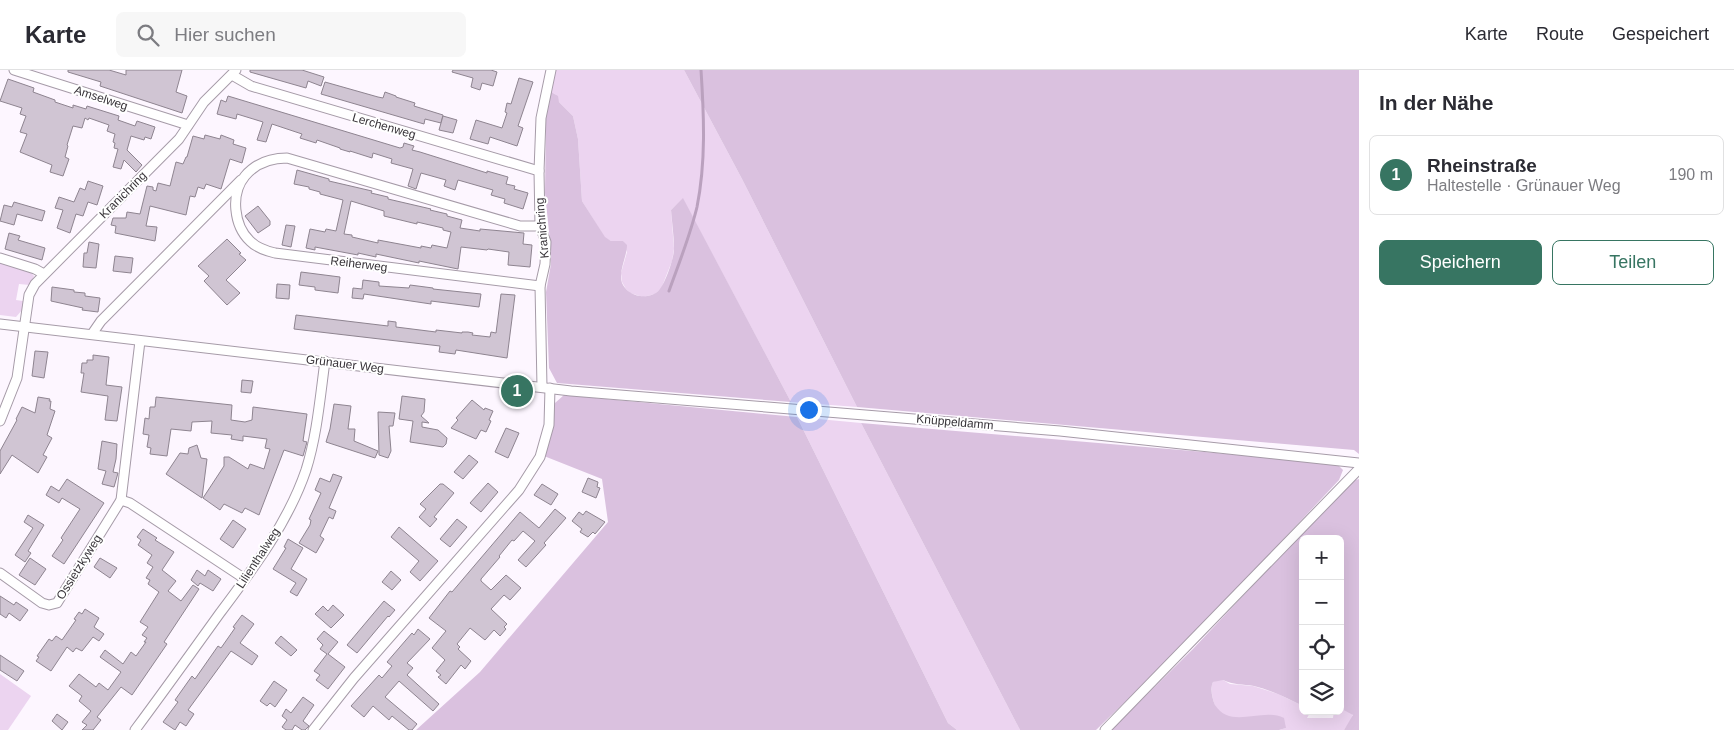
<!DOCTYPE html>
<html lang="de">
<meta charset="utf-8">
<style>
:root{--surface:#fff;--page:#f7f7f7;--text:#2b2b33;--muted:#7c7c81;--line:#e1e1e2;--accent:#377562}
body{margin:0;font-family:Helvetica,sans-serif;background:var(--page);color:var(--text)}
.controls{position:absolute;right:15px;bottom:15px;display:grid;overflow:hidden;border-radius:8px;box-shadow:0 5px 20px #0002}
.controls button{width:45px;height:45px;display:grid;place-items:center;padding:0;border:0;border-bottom:1px solid var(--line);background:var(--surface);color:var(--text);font:25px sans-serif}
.you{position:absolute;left:808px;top:339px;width:18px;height:18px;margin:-12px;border:4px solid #fff;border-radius:50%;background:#1a73e8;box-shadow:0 0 0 8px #1a73e833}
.badge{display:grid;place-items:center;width:32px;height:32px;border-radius:50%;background:var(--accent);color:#fff;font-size:16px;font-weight:700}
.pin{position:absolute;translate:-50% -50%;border:2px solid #fff;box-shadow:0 1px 5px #0006}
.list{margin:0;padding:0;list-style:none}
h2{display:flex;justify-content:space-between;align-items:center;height:65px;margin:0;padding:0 20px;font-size:21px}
h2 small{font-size:16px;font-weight:400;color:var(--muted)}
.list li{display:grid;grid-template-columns:32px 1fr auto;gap:15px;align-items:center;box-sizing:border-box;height:80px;margin:0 10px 10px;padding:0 10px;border:1px solid var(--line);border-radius:8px}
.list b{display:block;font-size:19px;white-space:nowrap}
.list p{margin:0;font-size:16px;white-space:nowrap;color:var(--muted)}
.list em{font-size:16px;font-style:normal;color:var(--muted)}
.actions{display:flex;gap:10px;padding:15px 20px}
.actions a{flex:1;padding:11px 0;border:1px solid var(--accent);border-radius:8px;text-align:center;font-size:18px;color:var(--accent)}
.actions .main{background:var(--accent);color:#fff}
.icon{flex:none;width:28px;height:28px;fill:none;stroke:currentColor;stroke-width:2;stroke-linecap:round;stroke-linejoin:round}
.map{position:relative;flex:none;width:1359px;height:660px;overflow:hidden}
header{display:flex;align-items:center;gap:30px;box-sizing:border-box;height:70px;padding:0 25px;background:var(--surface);border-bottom:1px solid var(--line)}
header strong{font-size:24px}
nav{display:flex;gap:28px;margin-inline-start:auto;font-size:18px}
.search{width:350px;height:45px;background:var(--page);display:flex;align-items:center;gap:12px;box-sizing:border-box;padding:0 18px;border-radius:8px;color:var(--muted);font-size:19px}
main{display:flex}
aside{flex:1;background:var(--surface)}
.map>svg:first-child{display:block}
</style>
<header>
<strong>Karte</strong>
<div class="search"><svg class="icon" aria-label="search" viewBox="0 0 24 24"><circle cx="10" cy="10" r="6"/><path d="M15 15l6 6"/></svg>Hier suchen</div>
<nav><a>Karte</a><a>Route</a><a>Gespeichert</a></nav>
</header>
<main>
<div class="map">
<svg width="1359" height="660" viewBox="0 0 1359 660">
<rect width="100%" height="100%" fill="#fdf6ff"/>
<g fill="#ecd4f0">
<path d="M556,0H684L742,109L857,337L791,332L683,129L671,140L674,179L672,191L661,219L655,224L643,227L630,223L626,219L622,212L621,203L627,182L623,171H611L605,168L582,131L578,69L573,46L559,32L555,24L551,23Z"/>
<path d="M0,191L30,201L34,206L30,215L19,214L16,230L23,231L22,240L16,247L0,245Z"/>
<path d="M797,347L861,353L1020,660H957L948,653Z"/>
<path d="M0,604L31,626L8,660H0Z"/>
<path d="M1218,610H1223L1230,614L1253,616L1278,624L1303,636V641H1311L1307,648H1333L1334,641H1340V638L1352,643L1353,647L1344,660H1279L1286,658L1254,650C1232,660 1215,646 1212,624C1212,619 1211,616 1213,612Z"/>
</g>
<g fill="#dac1df">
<path d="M684,0H1359V384L1354,380L857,337L742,109Z"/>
<path d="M551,22L558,26L559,32L573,46L578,69L582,131L605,167L611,171H623L627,175C627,187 618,201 622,213C625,220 632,225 640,226C647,227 656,225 660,219C666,211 674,188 674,179C674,166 672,153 671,140L683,128L791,332L557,313L549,298L546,222L551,194L550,171L545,123L546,47Z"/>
<path d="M564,325L797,347L948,653L957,660H416L480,602L608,452L602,409L544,386L552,355L555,333Z"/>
<path d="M861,353L1334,393L1339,396L1343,400L1339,410L1189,570L1096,660H1020Z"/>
<path d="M1359,409V660H1344L1353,645L1340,638V469H1303V636C1287,628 1271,620 1254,616C1243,614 1233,615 1223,610L1213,612C1210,618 1212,628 1215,635C1231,660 1262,637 1284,648L1286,658L1279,660H1111L1193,579L1350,412Z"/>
</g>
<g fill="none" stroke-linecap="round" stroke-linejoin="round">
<path stroke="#baa1be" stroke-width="3" d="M669,221C679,193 690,166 697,137C706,92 704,46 701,0"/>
</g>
<g fill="#d0c5d3" stroke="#8e8490" fill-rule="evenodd">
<path d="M68,0H109L126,5V0H182L176,22L187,26L182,43L100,16L101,12L68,2Z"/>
<path d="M250,0H302L324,7L321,16L308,11L306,18L250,2Z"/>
<path d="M453,0H491L497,2L493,16L482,13L480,20L471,17L473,8L452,2Z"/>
<path d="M519,8L533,12L518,56L523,58L517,76L490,67L488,74L470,69L476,50L502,58L507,43L505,42L507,33L511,34Z"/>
<path d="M8,9L34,18L33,22L55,30V32L73,38V35L86,39L87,36L119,46L118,50L135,56L137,51L155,57L151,69L145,67L144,70L131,66L127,80L142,95L136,102L124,90L121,99L113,97L118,79L114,78L115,73L113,72L115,64L107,61L109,55L89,48L88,50L85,48L82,58L73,56L67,75L68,76L65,87L69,89L63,106L50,102L52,95L20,82L27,64L20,62L26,46L20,44L22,38L0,31Z"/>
<path d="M325,12L378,27L383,28L385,22L396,26V27L415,33L414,36L443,45L441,53L425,49L424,54L321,24Z"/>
<path d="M228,26L400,78L403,77L404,73L414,76L412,80L420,82L487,103V101L508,107L506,114L515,116L514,119L528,123L523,139L504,133L505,129L491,125L493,120L458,110L455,120L444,116L446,110L421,103L416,119L408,116L413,99L391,93L392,89L373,83L372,88L350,81V82L340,79V78L317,70L316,73L300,68L302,64L272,54L266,72L257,70L263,52L237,44L236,49L217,44L221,30L226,32Z"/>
<path d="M443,46L457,50L453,63L439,60Z"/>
<path d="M205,65L220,69L221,65L234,70L233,74L246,78L242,93L230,89L221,119L206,114L204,119L198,117L195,127L190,126L186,145L150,136L146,156L157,157L155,171L115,163L116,156L111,155L113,148H126L127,142L140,144L147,116L153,117V120L156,121L158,113L170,116L176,92L183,94L186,87H187L193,66L204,69Z"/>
<path d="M297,100L329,109V111L372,121L371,123L388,127V129L431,139L430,140L447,144V146L462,150L460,158L480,161V159L524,163L523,174L532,175L530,197L508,195L509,182L488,179L487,180L461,177L458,199L419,191V193L376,184V187L358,183V185L315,177V180L306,178L310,159L325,162L326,159L336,161L343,130L320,124V122L309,119V117L294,114ZM351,131L384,141V146L417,154V152L443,158V160L451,162L447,178L432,175L431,178L421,176V178L378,170V173L352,167V165L344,164Z"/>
<path d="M88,111L103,116L97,135L88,132L83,146L76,144L70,163L57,158L63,140L55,138L59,127L74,132L80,118L85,120Z"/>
<path d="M14,132L45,141L42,151L17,144L14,155L0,151L4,135L12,137Z"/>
<path d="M258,136L270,151V155L258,163L245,146Z"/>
<path d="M286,155L295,156L291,177L282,175Z"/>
<path d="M9,163L20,166L18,170L45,178L42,190L5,179Z"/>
<path d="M227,169L241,183L239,184L246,190L226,210L240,223L227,235L204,211L209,206L198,196Z"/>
<path d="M89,172L99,174L96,198L83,197L84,183H87Z"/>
<path d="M115,186L133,188L131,203L113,201Z"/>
<path d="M301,202L340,207L338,223L315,220V217L299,215Z"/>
<path d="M363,210L379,212V216L409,218L410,215L433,218V219L481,224L479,237L431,231V234L364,224L363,229L352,228L353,218L362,219Z"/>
<path d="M277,214L290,215L289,229L276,228Z"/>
<path d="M52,217L74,220V222L85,223V226L100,228L98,242L82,240L83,238L51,231Z"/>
<path d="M501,224L515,225L507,288L456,280L455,284L439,282L440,276L294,259L296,245L388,256V251L396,252V257L436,262V260L462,263V262H468L473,263L472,265L490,267L491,262L496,263Z"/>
<path d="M35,281L48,282L44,308L32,306Z"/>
<path d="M93,285L109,287L106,315L122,317L117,351L105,350L108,326L81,322L84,303H81L82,293H87V290H93Z"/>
<path d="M242,310L253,311L251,323L241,322Z"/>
<path d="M402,326L425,329L424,342L421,346L429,353L422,352V357L438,360L447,368L446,374L443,377L410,372L413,351L399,349Z"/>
<path d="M38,327L50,329L49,331H51L50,339L55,341L47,365L52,368L43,385L47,387L38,403L12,385L0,404V381L17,350L16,349L22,337L35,343Z"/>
<path d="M156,327L232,335L231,350L245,352L252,350L253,337L307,344L303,371L307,372L303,386L284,380L259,445L245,438L242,443L224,434L220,440L203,428L224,396V387H229L248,399L250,394L264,399L270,379L265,378L267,369L243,366V371L231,369L232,365L211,363L212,351L192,352L191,361L171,359L167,386L150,384L151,378L147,377L149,365L143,364L145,348L149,349L150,337H155Z"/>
<path d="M472,330L484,340L485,338L493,341L489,350L491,351L486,362L481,360L476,369L451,358L458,350L456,348Z"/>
<path d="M334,334L351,336L348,359H355L354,371L378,381L375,388L326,372L330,359Z"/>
<path d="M378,342L395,343L393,356H389L391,381L388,388L379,385Z"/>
<path d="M506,358L519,363L508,388L495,382Z"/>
<path d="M102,371L117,374L116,389L113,402L118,403L114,417L102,414L106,401L98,399Z"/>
<path d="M197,375L201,388L207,389L202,428L166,404L180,383L188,384L189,378Z"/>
<path d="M469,385L478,392L463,409L454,402Z"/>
<path d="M333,404L342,407L329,438L336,441L333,449L329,447L320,466L324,469L316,483L299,473L310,455L311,450L309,449L321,423L315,420L320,408L330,412Z"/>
<path d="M588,408L598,412L597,417L600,418L596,428L582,422Z"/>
<path d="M67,409L104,433L64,494L52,486L63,470L61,468L80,439L62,428L59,433L46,425L51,416L59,421Z"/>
<path d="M488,413L498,422L481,442L470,433Z"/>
<path d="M440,414H443L454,423L434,447L437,449L430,457L419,447L426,439L420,434Z"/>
<path d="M542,414L558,424L551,435L534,425Z"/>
<path d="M555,439L566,448L544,473L546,475L526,497L518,490L535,471L523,461L514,471L512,470L499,486L500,487L481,509V511L491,520L506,505L521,518L510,530L504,525L491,539L507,554L504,557L506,559L500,566L494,560L485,570L470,558L457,574L460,577L458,579L471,591L465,599L461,595L446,614L438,607L441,605L436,601L445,590L432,578L446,561L429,548L450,521L452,522L520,442L539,458Z"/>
<path d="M586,441L605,452L595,464L593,462L588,467L580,462L582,459L572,451L579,442L583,445Z"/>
<path d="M28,445L44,455L28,481L31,483L25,492L15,485L33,458L24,452Z"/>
<path d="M457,449L467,457L450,477L440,469Z"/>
<path d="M233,450L246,459L233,478L220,469Z"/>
<path d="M399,457L438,491L420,511L410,502L419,491L391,467Z"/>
<path d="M143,459L157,468L155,470L174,482L162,500L176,511L168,521L181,531L193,515L199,519L164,572L167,574L132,625L121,617L97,647L101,650L93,660H82L87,655L82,652L91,641L79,631L82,626L69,616L79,604L96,617L99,613L108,620L121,602L100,587L105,580L123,594L131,582L136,586L146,572H144L147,568L142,565L148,557L140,552L159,522L148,514L150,510L146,508L153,497L147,493L152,485L138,475L141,470L137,467Z"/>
<path d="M288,469L303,478L291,499L307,509L297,526L290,522L296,513L273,499L286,478L284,477Z"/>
<path d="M30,488L46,499L35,515L19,505Z"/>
<path d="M100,488L117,498L110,508L94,497Z"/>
<path d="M197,500L205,506L208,500L221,509L213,521L200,513L198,516L191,510Z"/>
<path d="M391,501L401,510L392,520L382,512Z"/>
<path d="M0,526L14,535L16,532L28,540L20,551L9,543L6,548L0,544Z"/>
<path d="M384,531L395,540L389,547L388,546L357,583L347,575Z"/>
<path d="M333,535L344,545L331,558L315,544L323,536L328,541Z"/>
<path d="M85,539L99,548L94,557L104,564L99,571L93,567L82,581L76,578L73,582L67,577L51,601L36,591L39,587L37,586L49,569L52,571L56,566L62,570L76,550L74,549L79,542L82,544Z"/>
<path d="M242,545L254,554L240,573L258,586L252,595L231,581L188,640L194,644L186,656L180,652L175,660L163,652L178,632L175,630L192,606L195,609L218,576L221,578L235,558L233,557Z"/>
<path d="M418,559L430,569L407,593L413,598L407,605L439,634L433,641L399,611L385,627L417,654L412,660H409L392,646L389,650L373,636L364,647L351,636L379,605L382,608L392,596L387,592L412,563L414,565Z"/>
<path d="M324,561L338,572L328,584L345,597L328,619L316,610L320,605L314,601L327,584L320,579L323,575L317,569Z"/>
<path d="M281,566L297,580L291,586L275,573Z"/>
<path d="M0,585L24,601L17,611L0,600Z"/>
<path d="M274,611L287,620L275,637L270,633L267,636L260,631Z"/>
<path d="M303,627L314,635L303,651L309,656L305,660H302L295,655L292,660H286L282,657L287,650L282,646L286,639L291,643Z"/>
<path d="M57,644L68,652L62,660L52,651Z"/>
</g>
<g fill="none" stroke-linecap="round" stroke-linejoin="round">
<defs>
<g id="street">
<path d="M14,0L188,55"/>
<path d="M232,5L251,16L539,101"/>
<path d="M540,156H520L287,88C270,88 256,93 245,106C230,124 234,156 250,171C257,178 266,181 275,183L540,216"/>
<path d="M0,188L35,199L44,204"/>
<path d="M0,254L571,321L1060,361L1359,393"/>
<path d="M92,264L101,251L241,110"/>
<path d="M542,317L540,216L545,194L546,172L540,156L539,101L541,48L551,0"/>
<path d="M0,351L17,308L29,225L35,214L179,69L204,32L236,0"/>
<path d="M121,430L130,433L245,509"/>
<path d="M0,503L42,533L49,535L57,533L121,430L140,271"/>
<path d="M135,660C164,621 192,582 220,543C253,499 288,453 306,400C317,365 320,328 325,291"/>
<path d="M313,660L354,608L519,420L540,387L549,355L550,318"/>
<path d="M1105,660L1359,399"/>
</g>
</defs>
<use href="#street" stroke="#a69ba8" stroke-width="11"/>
<use href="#street" stroke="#fff" stroke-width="9"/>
</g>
<g text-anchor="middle" stroke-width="4" stroke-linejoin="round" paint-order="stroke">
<g font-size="12" fill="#373338" stroke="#fff">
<text transform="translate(101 28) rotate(18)" y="4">Amselweg</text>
<text transform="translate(384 56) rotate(16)" y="4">Lerchenweg</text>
<text transform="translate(123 125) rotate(-45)" y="4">Kranichring</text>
<text transform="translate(542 158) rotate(-95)" y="4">Kranichring</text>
<text transform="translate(359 194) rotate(7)" y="4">Reiherweg</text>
<text transform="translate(345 294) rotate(7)" y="4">Grünauer Weg</text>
<text transform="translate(955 352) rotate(5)" y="4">Knüppeldamm</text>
<text transform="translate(258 488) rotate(-57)" y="4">Lilienthalweg</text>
<text transform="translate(79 497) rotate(-58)" y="4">Ossietzkyweg</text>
</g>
</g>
</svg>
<div class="controls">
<button>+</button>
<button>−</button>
<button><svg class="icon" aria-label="locate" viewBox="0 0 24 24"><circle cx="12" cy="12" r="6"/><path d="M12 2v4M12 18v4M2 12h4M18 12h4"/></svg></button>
<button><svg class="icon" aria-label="layers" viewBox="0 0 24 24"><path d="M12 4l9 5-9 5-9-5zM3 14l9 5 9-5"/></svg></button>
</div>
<div class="you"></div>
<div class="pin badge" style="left:517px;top:321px">1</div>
</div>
<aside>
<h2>In der Nähe<small></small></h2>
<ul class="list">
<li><span class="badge">1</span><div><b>Rheinstraße</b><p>Haltestelle · Grünauer Weg</p></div><em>190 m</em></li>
</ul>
<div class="actions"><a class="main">Speichern</a><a>Teilen</a></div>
</aside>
</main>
